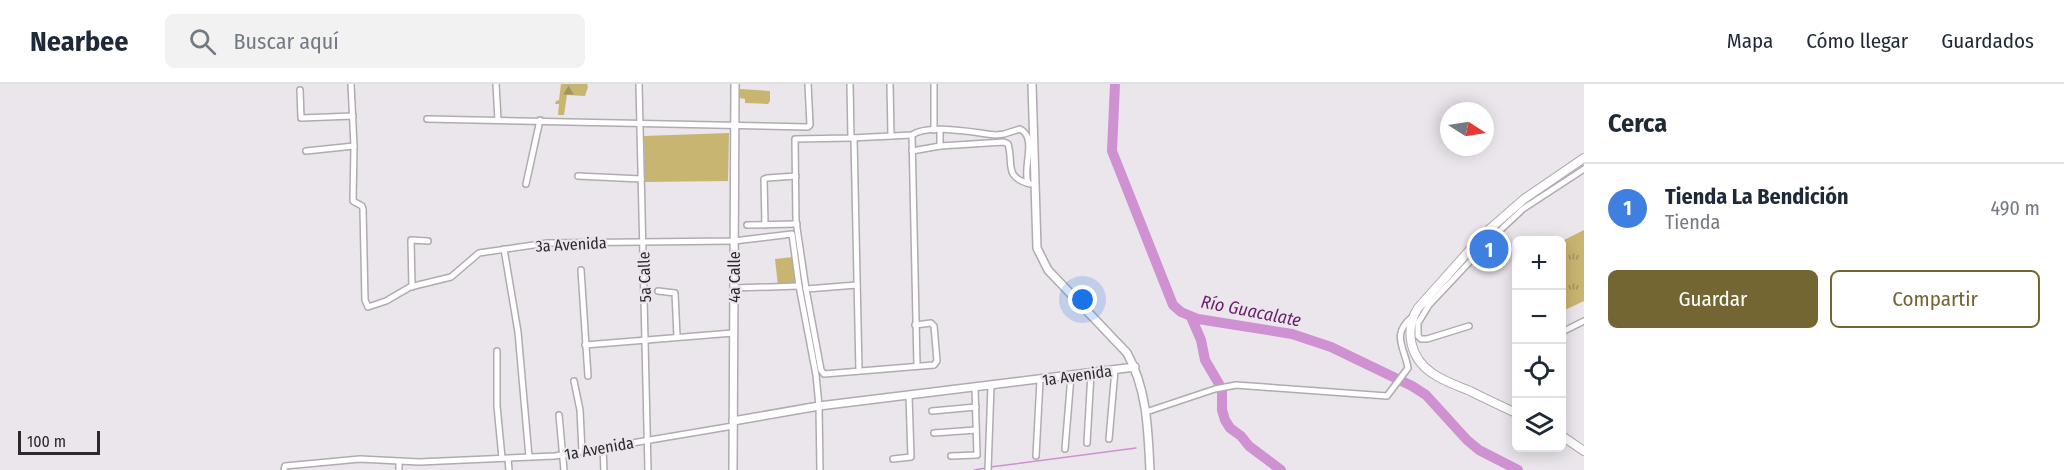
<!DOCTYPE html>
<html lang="es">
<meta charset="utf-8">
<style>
:root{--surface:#fff;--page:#f2f2f3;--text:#1f2937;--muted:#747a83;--line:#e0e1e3;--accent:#746633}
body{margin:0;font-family:"Fira Sans Condensed",sans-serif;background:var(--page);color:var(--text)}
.controls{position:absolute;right:18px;bottom:18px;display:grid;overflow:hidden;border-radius:9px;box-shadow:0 3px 15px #0003}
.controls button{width:54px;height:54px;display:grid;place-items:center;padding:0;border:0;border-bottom:2px solid var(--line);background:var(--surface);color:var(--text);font:30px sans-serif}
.compass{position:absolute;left:1440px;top:18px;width:54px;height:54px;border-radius:50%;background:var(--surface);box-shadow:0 3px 15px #0003;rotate:102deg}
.scale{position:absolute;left:18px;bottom:15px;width:82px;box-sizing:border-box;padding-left:6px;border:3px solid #2c292c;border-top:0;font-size:16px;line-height:21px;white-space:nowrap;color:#2c292c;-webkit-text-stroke:4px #ebe5ec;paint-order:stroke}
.you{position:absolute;left:1083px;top:216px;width:21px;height:21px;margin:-15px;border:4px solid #fff;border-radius:50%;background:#1a73e8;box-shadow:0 0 0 9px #1a73e833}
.badge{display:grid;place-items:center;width:39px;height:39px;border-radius:50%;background:var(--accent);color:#fff;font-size:20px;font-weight:700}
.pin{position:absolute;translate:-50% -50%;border:3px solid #fff;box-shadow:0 2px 6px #0006}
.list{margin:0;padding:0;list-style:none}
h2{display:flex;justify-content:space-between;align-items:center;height:78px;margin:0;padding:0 24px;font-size:26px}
h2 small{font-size:20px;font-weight:400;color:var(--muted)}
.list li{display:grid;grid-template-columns:39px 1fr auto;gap:18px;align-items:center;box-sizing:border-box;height:90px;padding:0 24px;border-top:2px solid var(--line)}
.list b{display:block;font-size:22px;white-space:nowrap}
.list p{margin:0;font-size:20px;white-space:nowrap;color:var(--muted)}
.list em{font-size:20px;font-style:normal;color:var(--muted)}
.actions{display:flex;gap:12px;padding:18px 24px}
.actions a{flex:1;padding:14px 0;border:2px solid var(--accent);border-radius:9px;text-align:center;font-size:21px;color:var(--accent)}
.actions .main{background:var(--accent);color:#fff}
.icon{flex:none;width:33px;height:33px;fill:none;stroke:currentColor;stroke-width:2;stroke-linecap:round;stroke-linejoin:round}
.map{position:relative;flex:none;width:1584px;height:386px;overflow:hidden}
header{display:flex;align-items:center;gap:36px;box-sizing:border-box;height:84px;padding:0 30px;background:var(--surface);border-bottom:2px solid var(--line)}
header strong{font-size:28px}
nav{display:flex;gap:33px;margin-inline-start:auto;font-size:21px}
.search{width:420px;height:54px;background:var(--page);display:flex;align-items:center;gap:15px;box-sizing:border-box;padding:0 21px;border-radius:9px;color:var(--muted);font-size:22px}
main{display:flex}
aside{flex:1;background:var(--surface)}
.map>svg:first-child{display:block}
</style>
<header>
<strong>Nearbee</strong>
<div class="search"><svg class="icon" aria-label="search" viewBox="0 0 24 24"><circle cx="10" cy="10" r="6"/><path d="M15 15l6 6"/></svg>Buscar aquí</div>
<nav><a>Mapa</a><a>Cómo llegar</a><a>Guardados</a></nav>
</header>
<main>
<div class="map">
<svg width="1584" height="386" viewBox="0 0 1584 386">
<defs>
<pattern id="grass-tufts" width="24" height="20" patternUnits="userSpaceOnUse" patternTransform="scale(1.5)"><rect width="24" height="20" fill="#c9b572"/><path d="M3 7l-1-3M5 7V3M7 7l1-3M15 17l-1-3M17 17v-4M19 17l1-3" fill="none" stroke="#a3935e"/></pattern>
<pattern id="forest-firs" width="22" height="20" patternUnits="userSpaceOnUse" patternTransform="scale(1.5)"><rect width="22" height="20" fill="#c9b572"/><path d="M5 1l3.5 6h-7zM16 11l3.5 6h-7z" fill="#a3935e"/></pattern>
</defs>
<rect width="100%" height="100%" fill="#ebe5ec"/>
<path fill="url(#grass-tufts)" d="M1584,146V217L1567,225H1562V157Z"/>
<path fill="url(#forest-firs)" d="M561,0H587L588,3L585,12L567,11L564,31H558L559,20H555L556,17L559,16Z"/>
<g fill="#c9b572">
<path d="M740,5L770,7V17L768,20L745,19V15L739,14Z"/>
<path d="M729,49L728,97L645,98L644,52Z"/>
<path d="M793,173L796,200L778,202L775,175Z"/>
</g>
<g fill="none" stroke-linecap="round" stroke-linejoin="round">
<g stroke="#cf91d1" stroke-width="1.5">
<path d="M991,383L1136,364"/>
<path d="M974,386L986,384"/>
</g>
<g stroke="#cf91d1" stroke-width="10">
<path d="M1115,0L1112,67L1173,221L1181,228L1198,235L1292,250L1331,263L1412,302L1426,311L1467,356L1479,366L1518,386"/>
<path d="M1191,233L1201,256L1205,276L1222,305V326L1225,336L1230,344L1241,352L1249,362L1281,386"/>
</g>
<defs>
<g id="street">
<path d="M351,0L354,62L353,117L362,122L363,125L365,216L368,223L386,217L410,203L451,193L479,169L547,159L734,157L792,150L799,202L816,291L819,322L820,386"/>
<path d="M496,0L498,36"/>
<path d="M639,0L648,386"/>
<path d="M850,0L851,54"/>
<path d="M890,0L891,52"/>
<path d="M934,0V46"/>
<path d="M300,6L301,34L353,32"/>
<path d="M427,35L808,43L810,41L808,0"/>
<path d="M940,46V62"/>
<path d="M912,51L917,282"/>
<path d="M854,54L859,287"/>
<path d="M306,67L354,62"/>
<path d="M912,67L940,62L1004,58L1008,60C1014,80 1003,93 1030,100"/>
<path d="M578,92L641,95"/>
<path d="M526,100L540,36"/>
<path d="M747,141L797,140"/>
<path d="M765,141L764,95L767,94L796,92"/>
<path d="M504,165L518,248L529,373"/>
<path d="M581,186L588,292"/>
<path d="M412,203L411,156L428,157"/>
<path d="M735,204L799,202"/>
<path d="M806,205L857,201"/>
<path d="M658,207L675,209L677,252"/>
<path d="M915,241L931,239L934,242L937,277L934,281L824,290L821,286L806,205L796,137L795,55L851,54L912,51C928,39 976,49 996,51L1004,50L1020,45C1038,54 1022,83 1028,99"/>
<path d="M1469,242L1427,255H1421L1418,252V239L1429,221L1493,153L1523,125L1584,85"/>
<path d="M1562,248L1584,237"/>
<path d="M585,261L733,249"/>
<path d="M497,267V322L502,374"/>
<path d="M574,297L580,326L582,368"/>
<path d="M932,327L976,323"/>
<path d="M1146,328L1215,305L1236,301L1387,312L1408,284C1404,262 1391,251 1412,233"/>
<path d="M559,331L564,386"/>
<path d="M934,349L976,346"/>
<path d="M1109,355L1115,286"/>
<path d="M1087,359L1091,289"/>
<path d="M603,364L604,386"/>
<path d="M1065,365L1071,292"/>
<path d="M951,372L977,371L975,304"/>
<path d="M1036,372L1040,296"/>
<path d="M508,375L509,386"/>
<path d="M893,375L911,373L909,312"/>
<path d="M284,386L285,382L360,375L419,378L555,372L733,342"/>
<path d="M399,386V377"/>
<path d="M988,386L991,302"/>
</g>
<g id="secondary">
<path d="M1032,0L1037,164L1048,186L1127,269C1147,305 1148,345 1150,386"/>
<path d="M733,337L819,322L1135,283"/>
<path d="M733,386L735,0"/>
</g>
<g id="primary">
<path d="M1516,329C1501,322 1486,315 1470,307C1458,302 1443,297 1432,289C1410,274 1404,246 1418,224L1484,150L1524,115L1584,74"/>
<path d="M1562,352L1584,367"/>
</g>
</defs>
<use href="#street" stroke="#b1abb1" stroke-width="8"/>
<use href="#secondary" stroke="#b1abb1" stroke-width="10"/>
<use href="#primary" stroke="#b1abb1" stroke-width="10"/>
<use href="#street" stroke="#fff" stroke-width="5"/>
<use href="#secondary" stroke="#fff" stroke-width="7"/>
<use href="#primary" stroke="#fff" stroke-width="8"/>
</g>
<g text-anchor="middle" stroke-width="4.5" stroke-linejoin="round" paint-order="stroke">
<g font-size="16" fill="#2c292c" stroke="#ebe5ec">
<text transform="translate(571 160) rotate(-3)" y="6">3a Avenida</text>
<text transform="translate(644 193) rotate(-92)" y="6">5a Calle</text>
<text transform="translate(734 193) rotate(-90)" y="6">4a Calle</text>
<text transform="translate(1077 291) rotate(-8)" y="6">1a Avenida</text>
<text transform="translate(599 364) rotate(-10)" y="6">1a Avenida</text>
</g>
<g font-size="18" font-style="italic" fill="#681f6d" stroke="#ebe5ec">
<text transform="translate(1251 227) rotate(11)" y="6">Río Guacalate</text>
</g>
</g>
</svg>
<div class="controls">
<button>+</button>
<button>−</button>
<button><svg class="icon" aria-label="locate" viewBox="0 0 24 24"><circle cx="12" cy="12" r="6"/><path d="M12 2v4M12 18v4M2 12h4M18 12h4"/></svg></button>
<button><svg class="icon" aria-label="layers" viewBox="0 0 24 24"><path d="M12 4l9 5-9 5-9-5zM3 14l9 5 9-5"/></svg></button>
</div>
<svg class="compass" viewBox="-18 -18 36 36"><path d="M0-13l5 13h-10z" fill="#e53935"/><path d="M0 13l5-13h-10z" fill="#747a83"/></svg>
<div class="scale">100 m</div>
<div class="you"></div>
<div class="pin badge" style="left:1489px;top:165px;background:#3f7fe0">1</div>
</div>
<aside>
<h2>Cerca<small></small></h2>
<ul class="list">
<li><span class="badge" style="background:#3f7fe0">1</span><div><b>Tienda La Bendición</b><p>Tienda</p></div><em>490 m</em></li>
</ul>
<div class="actions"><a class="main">Guardar</a><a>Compartir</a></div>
</aside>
</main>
